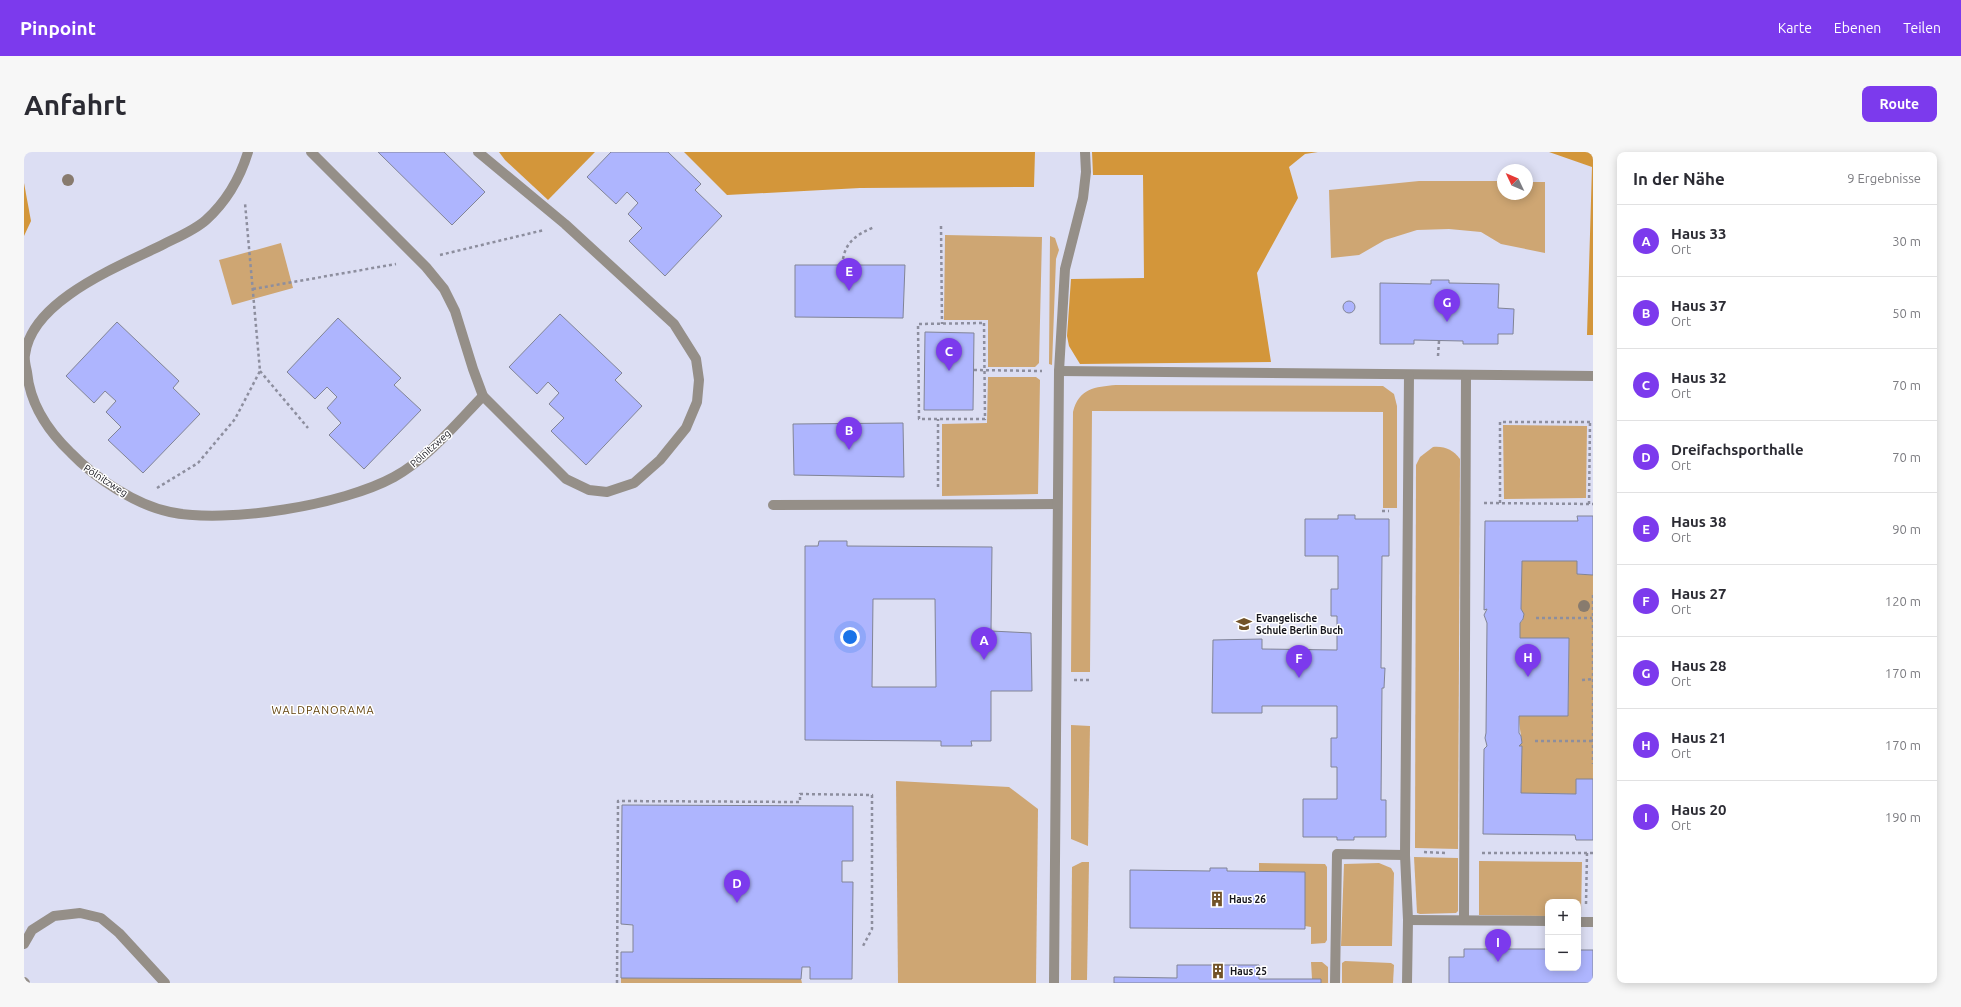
<!DOCTYPE html>
<html lang="de">
<meta charset="utf-8">
<style>
:root{--surface:#fff;--page:#f7f7f7;--text:#2b2b33;--muted:#7c7c81;--line:#e1e1e2;--accent:#7c3aed}
body{margin:0;font-family:Ubuntu,sans-serif;background:var(--page);color:var(--text)}
.controls{position:absolute;right:12px;bottom:12px;display:grid;overflow:hidden;border-radius:8px;box-shadow:0 2px 10px #0003}
.controls button{width:36px;height:36px;display:grid;place-items:center;padding:0;border:0;border-bottom:1px solid var(--line);background:var(--surface);color:var(--text);font:20px sans-serif}
.compass{position:absolute;left:1473px;top:12px;width:36px;height:36px;border-radius:50%;background:var(--surface);box-shadow:0 2px 10px #0003;rotate:314deg}
.you{position:absolute;left:826px;top:485px;width:14px;height:14px;margin:-10px;border:3px solid #fff;border-radius:50%;background:#1a73e8;box-shadow:0 0 0 6px #1a73e833}
.badge{display:grid;place-items:center;width:26px;height:26px;border-radius:50%;background:var(--accent);color:#fff;font-size:13px;font-weight:700}
.pin{position:absolute;translate:-50% -33px;filter:drop-shadow(0 1px 2px #0008)}
.pin::after{content:'';position:absolute;top:21px;width:14px;height:12px;background:inherit;clip-path:polygon(0 0,100% 0,50% 100%)}
.list{margin:0;padding:0;list-style:none}
h2{display:flex;justify-content:space-between;align-items:center;height:52px;margin:0;padding:0 16px;font-size:17px}
h2 small{font-size:13px;font-weight:400;color:var(--muted)}
.list li{display:grid;grid-template-columns:26px 1fr auto;gap:12px;align-items:center;box-sizing:border-box;height:72px;padding:0 16px;border-top:1px solid var(--line)}
.list b{display:block;font-size:15px;white-space:nowrap}
.list p{margin:0;font-size:13px;white-space:nowrap;color:var(--muted)}
.list em{font-size:13px;font-style:normal;color:var(--muted)}
.map{position:relative;flex:none;width:1569px;height:831px;overflow:hidden;border-radius:8px}
header{display:flex;align-items:center;gap:24px;box-sizing:border-box;height:56px;padding:0 20px;background:var(--accent);color:#fff}
header strong{font-size:19px}
nav{display:flex;gap:22px;margin-inline-start:auto;font-size:14px}
.intro{display:flex;align-items:center;justify-content:space-between;box-sizing:border-box;height:96px;padding:0 24px}
h1{margin:0;font-size:28px}
.button{padding:10px 18px;border-radius:8px;background:var(--accent);color:#fff;font-size:14px;font-weight:700}
main{display:flex;gap:24px;padding:0 24px}
aside{flex:1;background:var(--surface);border-radius:8px;box-shadow:0 2px 10px #0003}
.map>svg:first-child{display:block}
</style>
<header>
<strong>Pinpoint</strong>
<nav><a>Karte</a><a>Ebenen</a><a>Teilen</a></nav>
</header>
<div class="intro"><h1>Anfahrt</h1><a class="button">Route</a></div>
<main>
<div class="map">
<svg width="1569" height="831" viewBox="0 0 1569 831">
<rect width="100%" height="100%" fill="#dcdef3"/>
<g fill="#cea673">
<path d="M1395,29H1479V42H1503V30H1521V101L1477,92L1457,80L1425,77L1393,78L1361,88L1335,103L1307,106L1305,38Z"/>
<path d="M921,83L1018,85L1015,211L1011,215H964V168H920Z"/>
<path d="M1026,84L1031,86L1035,98L1032,107L1028,213L1025,212Z"/>
<path d="M257,91L269,136L208,153L195,108Z"/>
<path d="M964,225H1012L1016,228L1014,342L918,344V272L963,271Z"/>
<path d="M1092,233L1359,234L1370,242L1373,254V356H1359V260L1068,259L1066,520H1047L1049,260C1055,236 1071,235 1092,233Z"/>
<path d="M1479,273L1563,274L1562,346L1480,347Z"/>
<path d="M1409,295C1421,294 1429,298 1436,307L1434,697L1391,696L1392,313L1396,305Z"/>
<path d="M1498,409H1553V422L1569,423V627H1553L1552,642L1497,641L1498,594H1495L1498,591C1497,582 1495,574 1495,564H1544L1545,486H1496V471C1501,467 1500,462 1497,457Z"/>
<path d="M1047,573L1066,574L1064,694L1047,687Z"/>
<path d="M872,629L985,635L1014,657L1012,831H874Z"/>
<path d="M1390,705L1434,706V759L1432,761L1396,762L1393,761Z"/>
<path d="M1455,709L1558,710L1557,764H1554V750H1524V764L1455,763Z"/>
<path d="M1058,710H1065L1063,828H1047L1048,715Z"/>
<path d="M1235,711L1301,712L1303,715V788L1301,791L1287,792V775L1281,774V720L1235,719Z"/>
<path d="M1355,711L1367,716L1370,721L1368,794H1317L1320,712Z"/>
<path d="M1321,809L1367,811L1370,813L1369,831H1318V811Z"/>
<path d="M1287,810H1298L1304,815V831H1297V827H1288Z"/>
<path d="M597,826L777,827L778,831H597Z"/>
</g>
<g fill="#d3963a">
<path d="M475,0H571L524,48L481,8Z"/>
<path d="M660,0H1011L1010,35L836,36L703,43Z"/>
<path d="M1068,0H1294L1281,2L1265,15L1274,46L1233,121L1247,210L1056,212L1045,194L1043,184L1047,127L1120,126L1119,23H1069Z"/>
<path d="M1525,0H1569V183H1563L1568,15Z"/>
<path d="M0,31L7,69L0,84Z"/>
</g>
<g fill="#aeb5fe" stroke="#818496" fill-rule="evenodd">
<path d="M354,0H420L461,40L428,73Z"/>
<path d="M587,0H644L677,32L671,38L698,64L641,124L605,89L618,76L604,62L614,51L603,40L592,52L563,25Z"/>
<path d="M771,113H881L879,166L771,165Z"/>
<path d="M1407,128H1425V131L1475,132L1474,156L1490,157L1489,182H1474V192H1439V189L1390,188V192H1356V131L1407,132Z"/>
<circle cx="1325" cy="155" r="6"/>
<path d="M536,162L598,221L591,228L618,254L562,313L527,279L540,266L525,252L535,241L524,230L513,242L485,215Z"/>
<path d="M314,166L377,226L370,233L397,258L340,317L305,283L317,271L303,256L313,245L303,235L291,247L263,220Z"/>
<path d="M93,170L155,229L149,236L176,262L119,321L84,288L97,275L82,260L92,249L81,239L70,251L42,224Z"/>
<path d="M901,180L950,181L949,258H900Z"/>
<path d="M879,271L880,325L770,323L769,272Z"/>
<path d="M1314,363H1331V367H1365V404H1358L1357,516H1361L1360,536H1358L1357,648H1362V685H1330V688H1313V685H1279V647H1313V615H1307V586H1313V554H1238V561H1188L1189,488L1238,487V497L1313,498V464H1307V437H1314V404H1281V367H1314Z"/>
<path d="M1553,364H1569V423L1553,422V409H1498L1497,457L1500,462L1499,467L1496,471V486H1545L1544,564H1495V581L1497,584L1498,591L1495,594H1498L1497,641L1552,642V627H1569V688H1552L1551,683L1459,682L1460,597L1463,594L1461,586L1462,581L1463,471L1460,463L1463,457L1460,458L1461,369H1554Z"/>
<path d="M795,389H823V394L968,395L967,479L1007,481L1008,539H967V589H947L948,594H917V589L781,588V394H794ZM849,447H911L912,535H848Z"/>
<path d="M598,653L829,654V709H818V730H829L828,827H786V815H778L777,827L597,826V800H609V773L597,772Z"/>
<path d="M1186,716H1203V719L1281,720V777L1106,776V718L1186,719Z"/>
<path d="M1440,797H1524V816H1554V798H1569V831H1425V805H1440Z"/>
<path d="M1153,813H1235V827H1297V831H1090V825L1153,826Z"/>
</g>
<g fill="none" stroke-linecap="round" stroke-linejoin="round">
<g stroke="#8d8e9e" stroke-width="2.5" stroke-dasharray="3 3" stroke-linecap="butt">
<path d="M917,74L918,172"/>
<path d="M416,103L520,78"/>
<path d="M819,107C822,89 834,82 850,75"/>
<path d="M229,137L372,112"/>
<path d="M960,171L961,267H895L894,172Z"/>
<path d="M1414,204L1415,189"/>
<path d="M950,218L1018,219"/>
<path d="M236,219L284,276"/>
<path d="M914,335V267"/>
<path d="M133,336L174,311L211,267L236,219L221,51"/>
<path d="M1460,351L1569,352"/>
<path d="M1476,351V270H1569"/>
<path d="M1565,352L1566,270"/>
<path d="M1358,359H1365"/>
<path d="M1569,443V612"/>
<path d="M1512,466H1568"/>
<path d="M1050,528H1068"/>
<path d="M1558,528L1569,527"/>
<path d="M1511,589H1569"/>
<path d="M1400,700L1423,701"/>
<path d="M1458,701H1569"/>
<path d="M1562,752L1563,701"/>
<path d="M593,831L594,649L776,650V642L848,643V777L839,794"/>
</g>
<g stroke="#958f88" stroke-width="10">
<path d="M224,0C216,26 203,49 182,68C171,78 154,85 140,92C96,114 7,148 1,203C0,208 2,215 3,220C6,252 24,279 47,301C71,326 112,353 146,360C203,372 319,353 370,325C404,306 432,272 459,244"/>
<path d="M287,0L402,115L420,137L431,159L449,217L459,244L542,327L565,338L583,340L610,331L636,308L662,276L673,250L675,228L672,207L650,172L541,72L454,0"/>
<path d="M1035,219L1569,224"/>
<path d="M749,353L1033,352"/>
<path d="M1384,768L1524,769"/>
<path d="M1440,768L1442,223"/>
<path d="M1554,770H1569"/>
<path d="M0,792L8,778L30,764L56,761L77,766L95,781L141,831"/>
<path d="M0,830L1,831"/>
<path d="M1030,831L1035,219L1041,117L1059,46L1062,20L1061,0"/>
<path d="M1311,831L1313,702L1381,703"/>
<path d="M1383,831L1384,768L1381,703L1385,223"/>
</g>
</g>
<g fill="#887b6e">
<circle cx="44" cy="28" r="6"/>
<circle cx="1560" cy="454" r="6"/>
</g>
<defs>
<symbol id="school-bare" viewBox="-9 -9 18 18"><path d="M0-5L7-2L0 1L-7-2ZM-4 1L0 2.5L4 1V4Q0 6-4 4Z" fill="#725328" stroke="#fff" stroke-width="2.5" paint-order="stroke"/></symbol>
<symbol id="building-bare" viewBox="-9 -9 18 18"><path d="M-4-6H4V6H1V3H-1V6H-4ZM-2.5-4.3h1.7v1.8h-1.7ZM.8-4.3h1.7v1.8H.8ZM-2.5-1h1.7V.8h-1.7ZM.8-1h1.7V.8H.8Z" fill="#725328" stroke="#fff" stroke-width="2.5" paint-order="stroke"/></symbol>
</defs>
<g fill-rule="evenodd">
<use href="#school-bare" x="1209" y="461" width="22" height="22"/>
<use href="#building-bare" x="1182" y="736" width="22" height="22"/>
<use href="#building-bare" x="1183" y="808" width="22" height="22"/>
</g>
<g text-anchor="middle" stroke-width="3" stroke-linejoin="round" paint-order="stroke">
<g font-size="10" fill="#17171e" stroke="#fff">
<text transform="translate(406 296) rotate(-42)" y="4">Pölnitzweg</text>
<text transform="translate(82 328) rotate(33)" y="4">Pölnitzweg</text>
</g>
<g font-size="10" font-weight="bold" fill="#17171e" stroke="#fff" text-anchor="start">
<text x="1232" y="470">Evangelische<tspan x="1232" dy="12">Schule Berlin Buch</tspan></text>
<text x="1205" y="751">Haus 26</text>
<text x="1206" y="823">Haus 25</text>
</g>
<g font-size="11" letter-spacing="1" fill="#603f07" stroke="#fff">
<text x="299" y="562">WALDPANORAMA</text>
</g>
</g>
</svg>
<div class="controls">
<button>+</button>
<button>−</button>
</div>
<svg class="compass" viewBox="-18 -18 36 36"><path d="M0-13l5 13h-10z" fill="#e53935"/><path d="M0 13l5-13h-10z" fill="#7c7c81"/></svg>
<div class="you"></div>
<div class="pin badge" style="left:960px;top:508px">A</div>
<div class="pin badge" style="left:825px;top:298px">B</div>
<div class="pin badge" style="left:925px;top:219px">C</div>
<div class="pin badge" style="left:713px;top:751px">D</div>
<div class="pin badge" style="left:825px;top:139px">E</div>
<div class="pin badge" style="left:1275px;top:526px">F</div>
<div class="pin badge" style="left:1423px;top:170px">G</div>
<div class="pin badge" style="left:1504px;top:525px">H</div>
<div class="pin badge" style="left:1474px;top:810px">I</div>
</div>
<aside>
<h2>In der Nähe<small>9 Ergebnisse</small></h2>
<ul class="list">
<li><span class="badge">A</span><div><b>Haus 33</b><p>Ort</p></div><em>30 m</em></li>
<li><span class="badge">B</span><div><b>Haus 37</b><p>Ort</p></div><em>50 m</em></li>
<li><span class="badge">C</span><div><b>Haus 32</b><p>Ort</p></div><em>70 m</em></li>
<li><span class="badge">D</span><div><b>Dreifachsporthalle</b><p>Ort</p></div><em>70 m</em></li>
<li><span class="badge">E</span><div><b>Haus 38</b><p>Ort</p></div><em>90 m</em></li>
<li><span class="badge">F</span><div><b>Haus 27</b><p>Ort</p></div><em>120 m</em></li>
<li><span class="badge">G</span><div><b>Haus 28</b><p>Ort</p></div><em>170 m</em></li>
<li><span class="badge">H</span><div><b>Haus 21</b><p>Ort</p></div><em>170 m</em></li>
<li><span class="badge">I</span><div><b>Haus 20</b><p>Ort</p></div><em>190 m</em></li>
</ul>
</aside>
</main>
